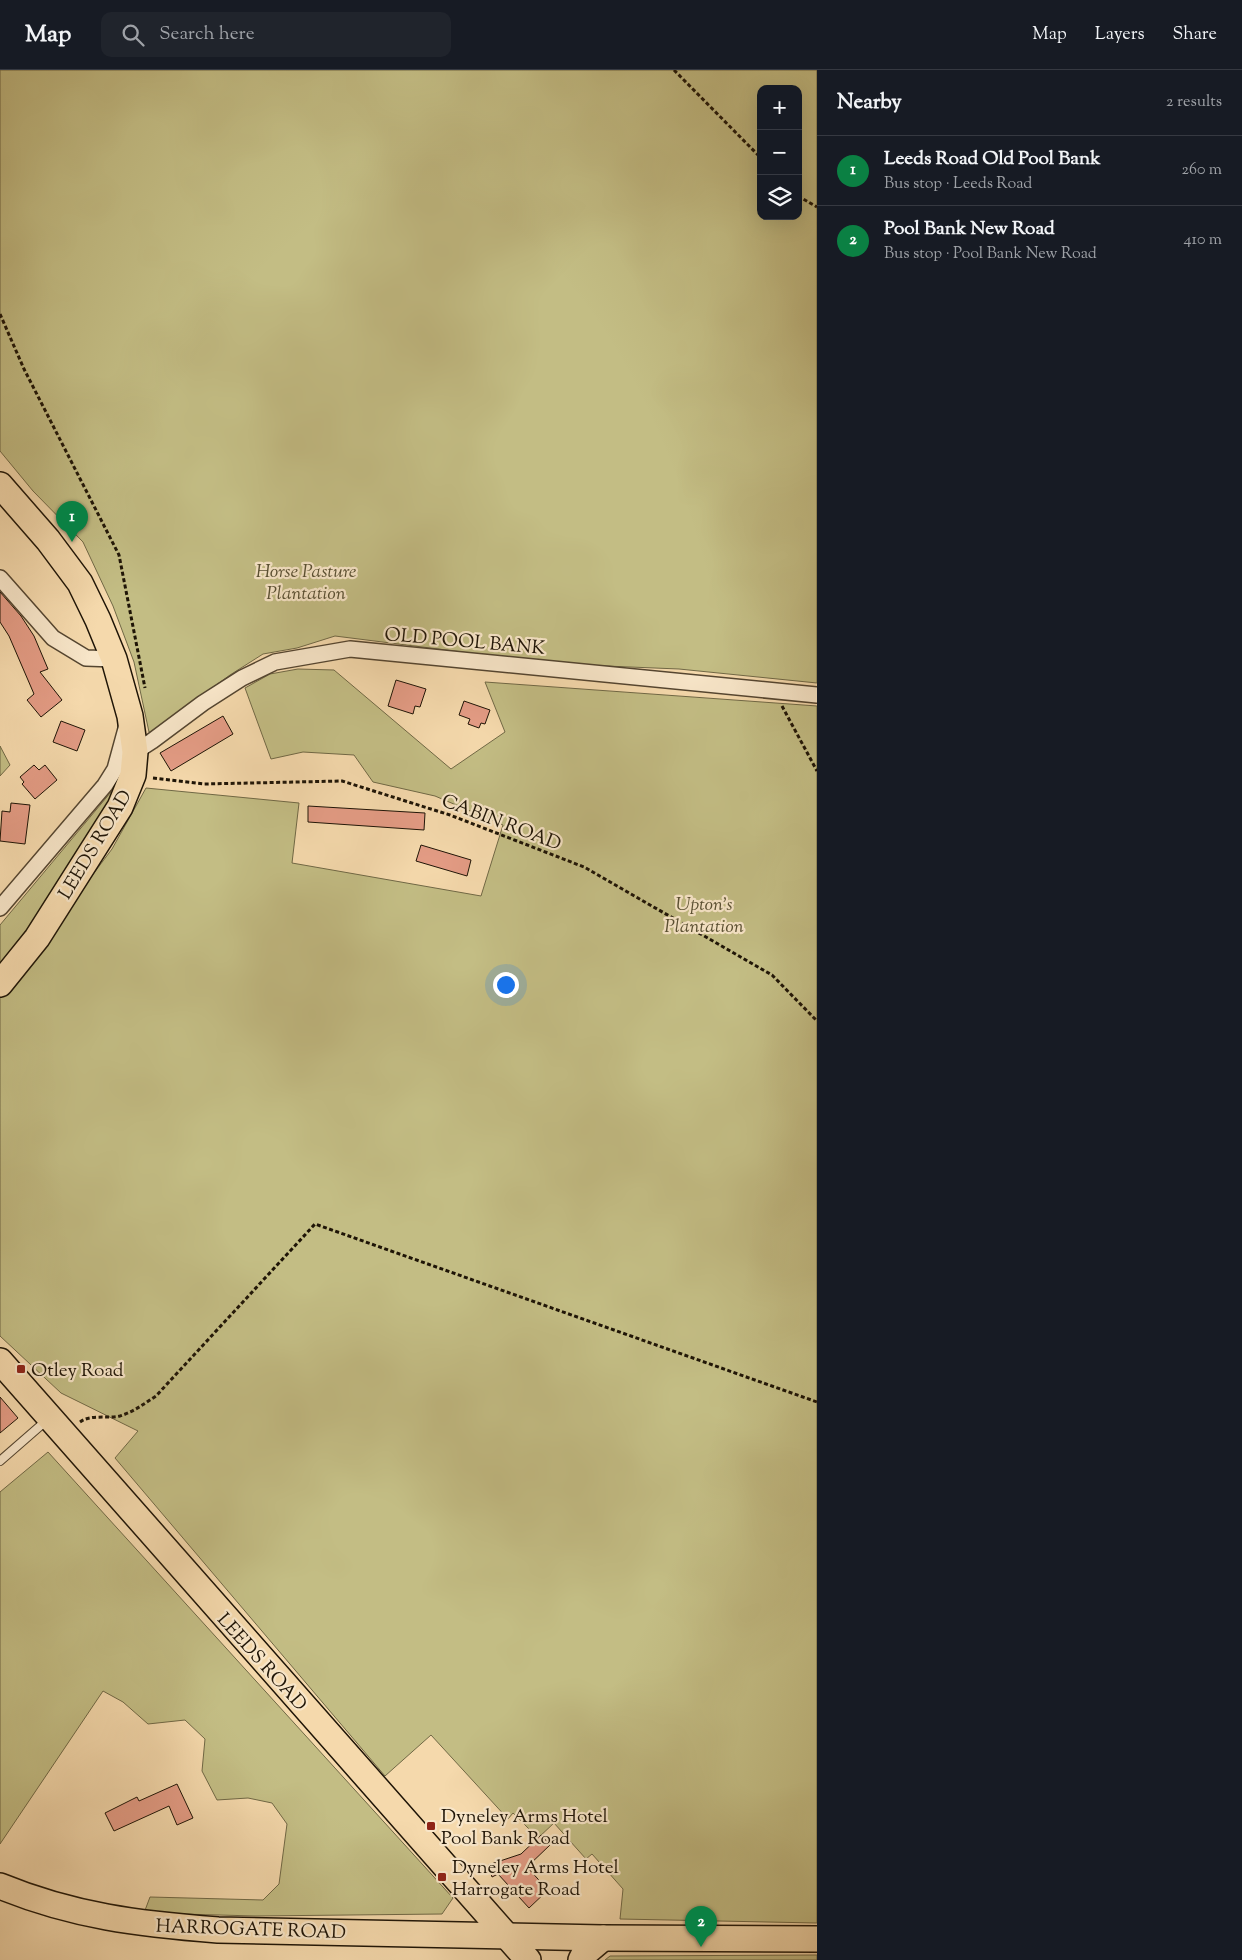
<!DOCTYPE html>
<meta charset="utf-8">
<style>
:root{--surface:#171b24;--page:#20242c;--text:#f1f3f6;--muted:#9ea1a6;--line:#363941;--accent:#0b8043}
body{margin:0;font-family:"Sorts Mill Goudy",serif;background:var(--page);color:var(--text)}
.controls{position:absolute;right:15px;top:15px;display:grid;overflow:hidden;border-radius:10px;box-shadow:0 5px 20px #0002}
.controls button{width:45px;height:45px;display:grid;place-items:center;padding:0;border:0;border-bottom:1px solid var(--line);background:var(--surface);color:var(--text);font:25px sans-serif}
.you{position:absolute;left:505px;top:914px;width:18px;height:18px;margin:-12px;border:4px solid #fff;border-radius:50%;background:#1a73e8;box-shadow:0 0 0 8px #1a73e833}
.badge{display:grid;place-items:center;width:32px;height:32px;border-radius:50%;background:var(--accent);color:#fff;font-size:16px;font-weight:700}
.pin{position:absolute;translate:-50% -41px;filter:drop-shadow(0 1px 2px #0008)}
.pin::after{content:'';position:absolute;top:26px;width:18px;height:15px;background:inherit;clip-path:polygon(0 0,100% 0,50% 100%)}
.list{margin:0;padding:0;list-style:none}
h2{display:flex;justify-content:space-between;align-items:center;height:65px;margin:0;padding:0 20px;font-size:21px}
h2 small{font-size:16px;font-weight:400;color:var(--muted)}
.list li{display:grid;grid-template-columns:32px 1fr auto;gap:15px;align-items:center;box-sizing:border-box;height:70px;padding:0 20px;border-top:1px solid var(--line)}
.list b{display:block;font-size:19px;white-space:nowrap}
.list p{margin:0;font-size:16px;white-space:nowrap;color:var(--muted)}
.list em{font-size:16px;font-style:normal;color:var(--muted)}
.icon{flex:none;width:28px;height:28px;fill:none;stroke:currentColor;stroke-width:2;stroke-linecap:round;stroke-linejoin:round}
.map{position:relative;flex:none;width:817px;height:1890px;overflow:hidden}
header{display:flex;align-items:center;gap:30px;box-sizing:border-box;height:70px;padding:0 25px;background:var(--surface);border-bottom:1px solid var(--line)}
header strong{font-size:24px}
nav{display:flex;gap:28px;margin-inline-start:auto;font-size:18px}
.search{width:350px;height:45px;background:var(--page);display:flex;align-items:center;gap:12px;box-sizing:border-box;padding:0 18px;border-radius:10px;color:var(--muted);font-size:19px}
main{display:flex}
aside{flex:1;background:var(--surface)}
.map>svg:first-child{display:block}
</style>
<header>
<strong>Map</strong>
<div class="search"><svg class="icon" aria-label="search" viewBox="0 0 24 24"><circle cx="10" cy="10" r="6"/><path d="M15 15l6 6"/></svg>Search here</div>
<nav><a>Map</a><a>Layers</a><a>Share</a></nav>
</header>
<main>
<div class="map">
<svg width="817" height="1890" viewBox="0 0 817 1890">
<rect width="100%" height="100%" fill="#f5d9ac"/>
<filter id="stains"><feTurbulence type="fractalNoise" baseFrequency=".004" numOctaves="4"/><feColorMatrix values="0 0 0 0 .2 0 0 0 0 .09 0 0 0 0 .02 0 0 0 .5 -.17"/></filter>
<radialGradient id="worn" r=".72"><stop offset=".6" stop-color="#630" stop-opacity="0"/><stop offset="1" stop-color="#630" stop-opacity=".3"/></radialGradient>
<g fill="#c3bd84" stroke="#706845" fill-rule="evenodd">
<path d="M0,0H817V613L679,599L557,594L335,566L297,578L263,584L230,605L169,649L154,663L149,662L134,592L113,536L83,472L33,421L0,381ZM761,19H798V146H761Z"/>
<path d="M298,599L334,600L451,699L505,662L485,612L817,636V1853L620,1849L623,1819L592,1784L586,1789L554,1753L538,1768L513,1743L508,1749L431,1665L385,1706L115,1388L138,1361L61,1323L0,1266V928L112,779L146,718L299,733L292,793L481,826L503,755L435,726L373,712L354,685L303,682L271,689L245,618L270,604Z"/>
<path d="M0,676L10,695L0,706Z"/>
<path d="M111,722L116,727L24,869L0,898V855Z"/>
<path d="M48,1382L453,1828L442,1844L256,1846L144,1843L150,1827L263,1830L279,1814L287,1754L272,1733L248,1728L217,1730L202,1701L205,1669L185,1650L148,1654L123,1632L103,1621L0,1774V1422Z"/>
<path d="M817,1885V1890H605L610,1886Z"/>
</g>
<g fill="#e49c85" stroke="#1e1406">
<path d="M0,522L21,546L34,566L48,599L40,602L62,630L41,647L27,630L34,624L9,566L0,552Z"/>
<path d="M396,610L426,619L420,637L415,636L413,644L388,636Z"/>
<path d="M464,631L490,640L485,654L481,653L479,658L468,654L470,649L459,645Z"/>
<path d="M223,646L233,664L171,701L160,683Z"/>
<path d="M61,651L85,660L77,681L53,672Z"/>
<path d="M34,695L39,700L45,695L57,710L35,729L22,714L24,712L20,707Z"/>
<path d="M11,733L30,735L25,774L0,771L2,741L10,742Z"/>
<path d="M308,736L425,743L424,760L308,752Z"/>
<path d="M421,775L471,790L467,806L416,791Z"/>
<path d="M0,1327L18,1348L0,1363Z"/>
<path d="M177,1714L193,1748L177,1755L169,1736L114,1761L105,1743L137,1727L139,1731Z"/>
<path d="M541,1765L550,1775L527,1797L548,1820L529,1838L498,1804L492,1807L488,1795L521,1784Z"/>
</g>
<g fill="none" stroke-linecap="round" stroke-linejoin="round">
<defs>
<path id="service" d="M0,1391L47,1350"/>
<g id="minor">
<path d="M0,508L53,568L86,588L114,589"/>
<path d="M135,682L152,671L203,633L242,608L275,592L350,579L817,625"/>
<path d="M0,838L105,715L115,699L127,655"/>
</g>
<g id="trunk">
<path d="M0,415L48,470L80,513L98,550L114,589L130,646L135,682L133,705L120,737L37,868L0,914"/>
<path d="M0,1291L528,1890"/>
<path d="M0,1816C73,1846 139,1854 218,1860L603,1868L817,1869"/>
<path d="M581,1890L584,1884L603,1868"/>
</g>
</defs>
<use href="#service" stroke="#544530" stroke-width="10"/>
<use href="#minor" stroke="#544530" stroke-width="18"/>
<use href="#trunk" stroke="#1e1406" stroke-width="28"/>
<g stroke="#1e1406" stroke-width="3" stroke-dasharray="4 2.5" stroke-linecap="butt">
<path d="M674,0L761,88"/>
<path d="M798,126L817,137"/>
<path d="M0,244L24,299L119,485L145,618"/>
<path d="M782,636L817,701"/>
<path d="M153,708L204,714L342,711L450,745L584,797L772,905L817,951"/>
<path d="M80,1352C91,1344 107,1349 120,1346C133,1342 144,1334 156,1326L315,1154L817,1332"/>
</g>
<use href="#service" stroke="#f8e6c9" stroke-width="8"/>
<use href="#minor" stroke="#f8e6c9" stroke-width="15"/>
<use href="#trunk" stroke="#f5d9ac" stroke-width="25"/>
</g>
<g fill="#8f2418" stroke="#f8e6c9" stroke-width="2">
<rect x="16" y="1294" width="10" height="10" rx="2.5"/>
<rect x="426" y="1751" width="10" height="10" rx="2.5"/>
<rect x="437" y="1802" width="10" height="10" rx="2.5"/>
</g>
<g text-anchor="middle" stroke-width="4.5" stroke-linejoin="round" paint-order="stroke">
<g font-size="19" font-style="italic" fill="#584f32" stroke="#f8e6c9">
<text x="306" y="507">Horse Pasture<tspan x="306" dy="22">Plantation</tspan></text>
<text x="704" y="840">Upton's<tspan x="704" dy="22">Plantation</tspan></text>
</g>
<g font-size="19" fill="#1e1406" stroke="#f8e6c9">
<text transform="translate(465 570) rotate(5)" y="7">OLD POOL BANK</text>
<text transform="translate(502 751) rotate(21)" y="7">CABIN ROAD</text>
<text transform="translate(94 774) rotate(-59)" y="7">LEEDS ROAD</text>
<text transform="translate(263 1591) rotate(48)" y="7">LEEDS ROAD</text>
<text transform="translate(251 1858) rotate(2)" y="7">HARROGATE ROAD</text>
</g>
<g font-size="19" fill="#1e1406" stroke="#f8e6c9" text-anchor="start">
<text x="31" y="1306">Otley Road</text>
<text x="441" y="1752">Dyneley Arms Hotel<tspan x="441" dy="22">Pool Bank Road</tspan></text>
<text x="452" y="1803">Dyneley Arms Hotel<tspan x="452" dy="22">Harrogate Road</tspan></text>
</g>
</g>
<rect width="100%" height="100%" filter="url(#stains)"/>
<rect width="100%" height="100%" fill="url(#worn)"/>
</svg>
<div class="controls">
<button>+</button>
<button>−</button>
<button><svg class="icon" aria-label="layers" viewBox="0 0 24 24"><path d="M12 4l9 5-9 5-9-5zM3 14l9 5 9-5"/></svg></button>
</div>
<div class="you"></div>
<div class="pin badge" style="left:72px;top:472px">1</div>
<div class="pin badge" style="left:701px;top:1877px">2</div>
</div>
<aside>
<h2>Nearby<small>2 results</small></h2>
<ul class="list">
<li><span class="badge">1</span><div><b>Leeds Road Old Pool Bank</b><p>Bus stop · Leeds Road</p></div><em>260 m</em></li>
<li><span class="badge">2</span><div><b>Pool Bank New Road</b><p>Bus stop · Pool Bank New Road</p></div><em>410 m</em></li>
</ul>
</aside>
</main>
